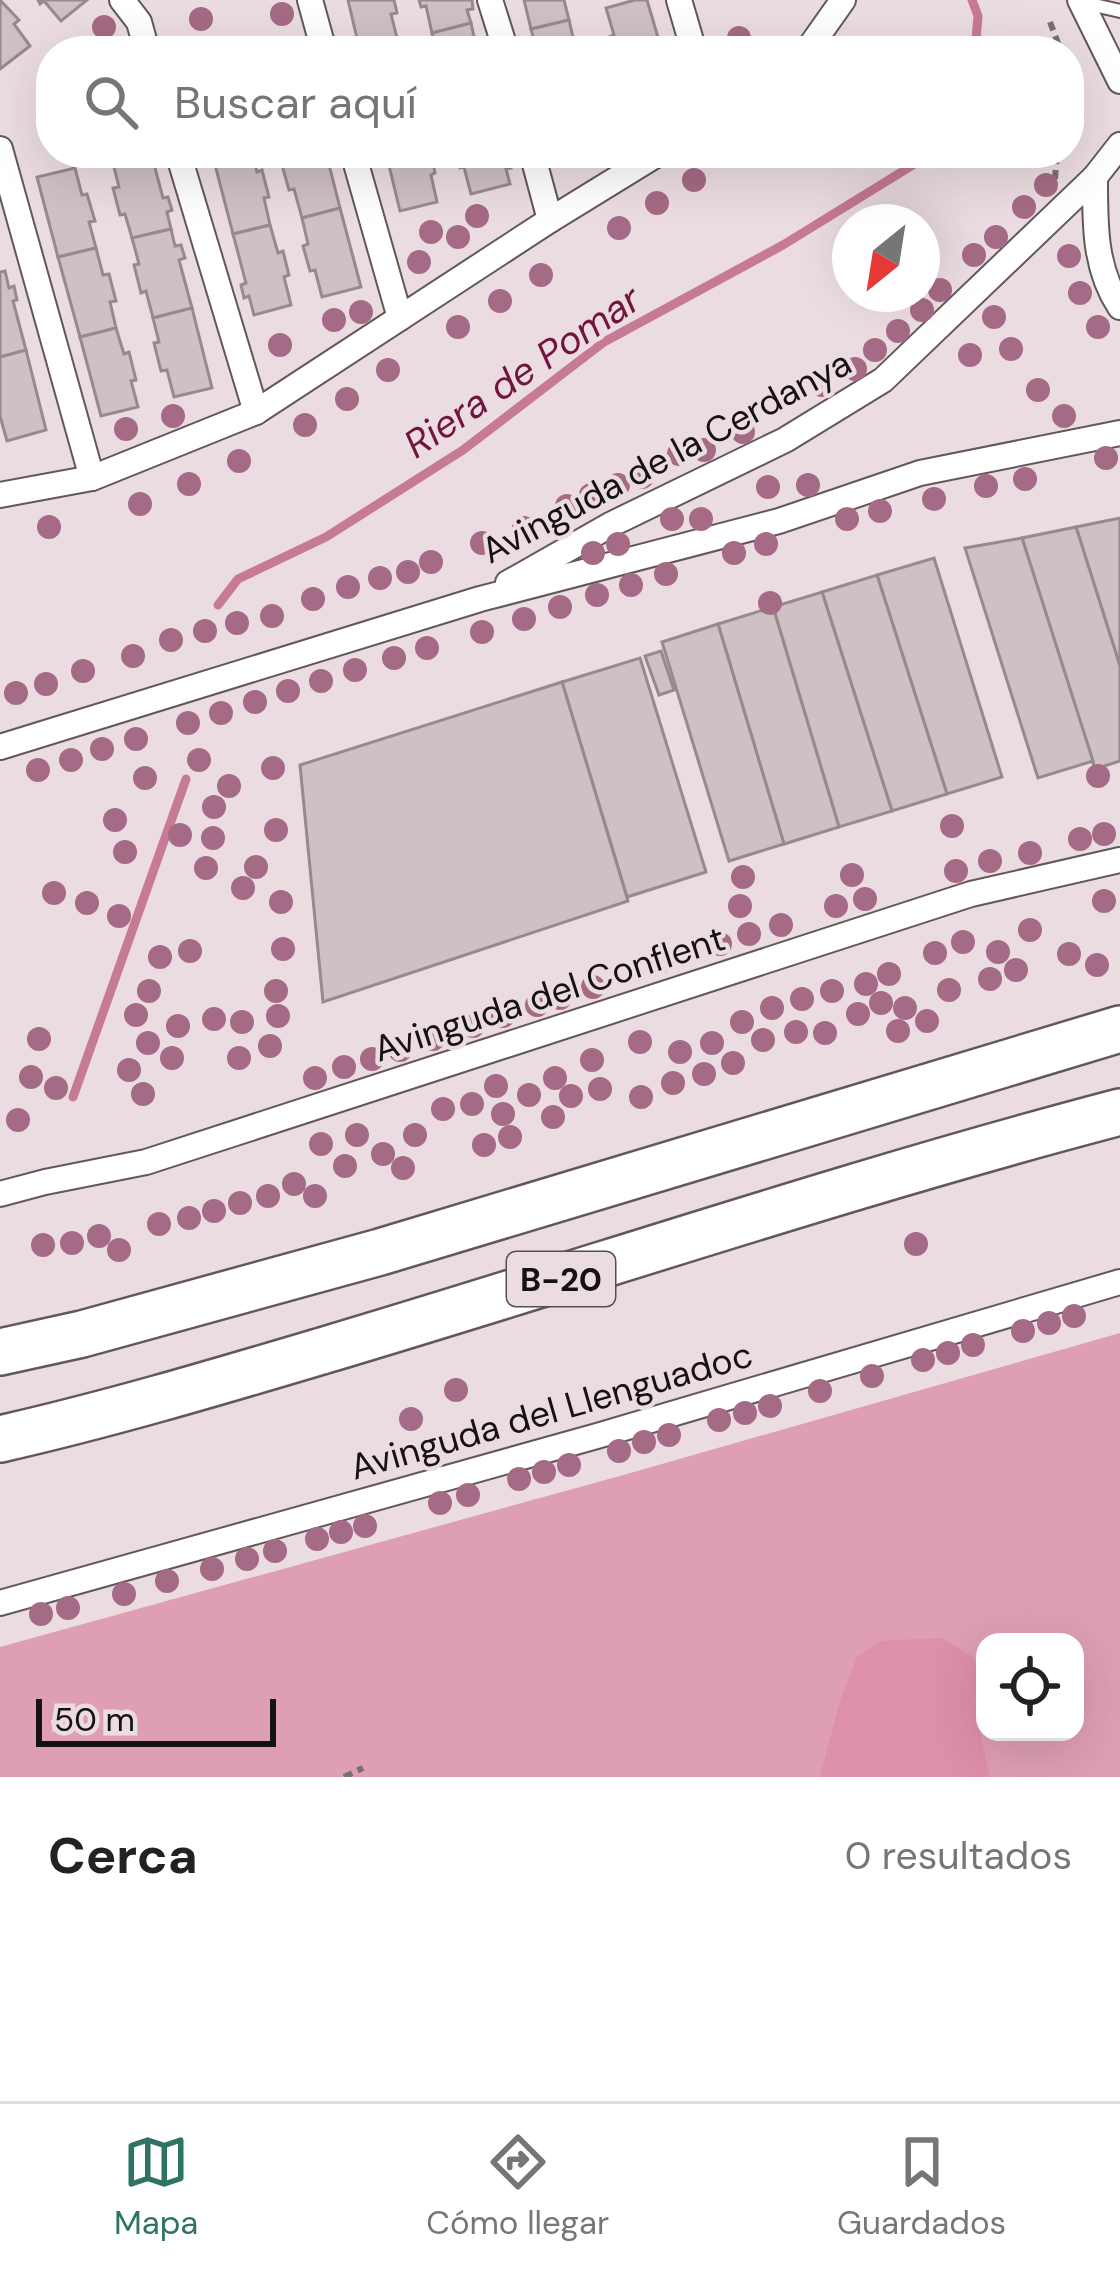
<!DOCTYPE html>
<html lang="es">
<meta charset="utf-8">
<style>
:root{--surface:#fff;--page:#f6f6f6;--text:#222;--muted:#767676;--line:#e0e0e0;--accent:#2f7365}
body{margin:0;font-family:"DM Sans",sans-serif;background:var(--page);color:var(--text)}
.controls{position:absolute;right:36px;bottom:36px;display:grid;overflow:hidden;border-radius:24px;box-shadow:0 12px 48px #0002}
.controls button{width:108px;height:108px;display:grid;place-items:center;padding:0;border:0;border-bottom:3px solid var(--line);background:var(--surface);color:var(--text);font:60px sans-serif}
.compass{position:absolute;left:832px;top:204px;width:108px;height:108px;border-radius:50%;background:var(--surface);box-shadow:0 12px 48px #0002;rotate:210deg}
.scale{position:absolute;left:36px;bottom:30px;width:240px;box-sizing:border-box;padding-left:12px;border:6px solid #161113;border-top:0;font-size:33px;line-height:42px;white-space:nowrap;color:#161113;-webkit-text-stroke:9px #ebdce1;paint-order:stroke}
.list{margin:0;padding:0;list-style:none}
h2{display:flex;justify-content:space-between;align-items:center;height:156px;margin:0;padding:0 48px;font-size:51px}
h2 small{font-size:39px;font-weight:400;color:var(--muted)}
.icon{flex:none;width:66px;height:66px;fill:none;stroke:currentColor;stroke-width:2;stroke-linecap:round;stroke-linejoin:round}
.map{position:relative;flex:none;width:1120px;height:1777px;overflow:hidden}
.search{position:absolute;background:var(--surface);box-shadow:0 12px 48px #0002;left:36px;right:36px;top:36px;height:132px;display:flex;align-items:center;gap:30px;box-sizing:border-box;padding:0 42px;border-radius:48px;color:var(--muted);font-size:45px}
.sheet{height:324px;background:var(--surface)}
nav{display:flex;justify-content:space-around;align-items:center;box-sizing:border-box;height:168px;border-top:3px solid var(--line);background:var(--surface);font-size:33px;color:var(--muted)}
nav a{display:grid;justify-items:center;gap:6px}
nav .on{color:var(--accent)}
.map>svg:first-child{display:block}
</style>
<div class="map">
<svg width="1120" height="1777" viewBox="0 0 1120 1777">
<rect width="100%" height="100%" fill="#ebdce1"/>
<path fill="#de9eb3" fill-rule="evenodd" d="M1120,1333V1777H0V1647L627,1474ZM985,1642H1075V1732H985Z"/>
<path fill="#de8faa" d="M941,1638L972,1656L978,1667L976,1714L990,1777H820L840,1701L857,1657L880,1641Z"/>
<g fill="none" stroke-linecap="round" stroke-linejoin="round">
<g stroke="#c77a95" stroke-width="9">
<path d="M972,0L978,16L975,51"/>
<path d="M218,605L238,579L326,537L463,450L604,342L783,245L921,160L926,153"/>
<path d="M73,1097L186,779"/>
</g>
</g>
<g fill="#cec0c4" stroke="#978a8d" stroke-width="3">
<path d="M0,0L19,20L14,24L30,46L0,69Z"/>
<path d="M38,0H87L61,21L44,1L40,4Z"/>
<path d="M348,0H394L397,13L391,14L398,42L360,51Z"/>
<path d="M419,0H472L473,9L467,10L471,23L432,33L426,6L421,7Z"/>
<path d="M524,0H564L569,20L531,29Z"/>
<path d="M635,0H647L662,51H613L609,37L614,35L606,8Z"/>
<path d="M569,20L575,46L580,45L582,51H537L531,29Z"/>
<path d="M471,23L477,51H437L432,33Z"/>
<path d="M398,42L400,51H361Z"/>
<path d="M135,153H151L163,198L168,197L172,210L167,212L171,229L132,238L125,214L120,215L113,188L119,187L112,159Z"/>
<path d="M226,153H252L257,172L262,170L269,197L264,198L270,225L233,234L213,157Z"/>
<path d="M285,153H326L340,208L302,218L294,189L289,190L282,165L288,164Z"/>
<path d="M386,153H431L435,173L431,175L437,202L400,211Z"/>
<path d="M457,153L509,154L511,168L506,169L510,184L471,194L464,167L460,168Z"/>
<path d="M75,168L82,195L87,194L95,221L89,222L96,248L58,257L37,177Z"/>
<path d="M340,208L361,287L322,297L315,270L310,271L303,246L308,244L302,218Z"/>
<path d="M270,225L278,253L283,251L289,275L284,277L291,305L254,315L249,296L244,298L241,285L246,283L233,234Z"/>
<path d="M171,229L175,246L181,245L185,258L179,260L192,308L153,318L146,291L141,293L134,265L139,264L132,238Z"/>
<path d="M96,248L103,275L109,274L116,301L110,302L116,328L80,337L58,257Z"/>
<path d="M5,271L9,288L14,286L17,300L13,301L26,350L0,357V272Z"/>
<path d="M192,308L212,388L174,397L167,370L161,371L154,343L159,342L153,318Z"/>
<path d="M116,328L124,354L129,352L136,380L131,381L138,407L101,416L80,337Z"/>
<path d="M26,350L46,430L7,441L0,416V357Z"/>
<path d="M1120,518V666L1076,527Z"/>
<path d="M1076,527L1120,666V761L1095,769L1022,538Z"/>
<path d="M1022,538L1093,761L1038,778L965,548Z"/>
<path d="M934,558L1002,777L947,794L877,575Z"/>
<path d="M877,575L947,794L892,811L822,592Z"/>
<path d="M822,592L892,811L839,827L773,607Z"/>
<path d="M773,607L839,827L784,844L718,624Z"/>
<path d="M718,624L784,844L729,861L662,642Z"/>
<path d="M661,651L674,690L659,695L645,656Z"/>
<path d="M640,658L706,872L627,897L562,682Z"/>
<path d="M562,682L628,901L323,1002L300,765Z"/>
</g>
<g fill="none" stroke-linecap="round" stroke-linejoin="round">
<defs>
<path id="lane" d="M1081,2L1120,11"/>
<g id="street">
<path d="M122,0L139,22L147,51"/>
<path d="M310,0L324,51"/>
<path d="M490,0L506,51"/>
<path d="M679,0L694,51"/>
<path d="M1080,0L1120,81"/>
<path d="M807,51L843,0"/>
<path d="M0,149L92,478"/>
<path d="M178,153L256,412"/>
<path d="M353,153L400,318"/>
<path d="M532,153L550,220"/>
<path d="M1095,177C1095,223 1094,268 1120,307"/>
<path d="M0,495L92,478L256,412L550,220L659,153"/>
<path d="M508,583L612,524L785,440L883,380L1095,177L1120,145"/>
<path d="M0,747L480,599L779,521L920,473L1120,433"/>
<path d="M0,1194L45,1182L146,1162L971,894L1120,860"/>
<path d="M0,1603L597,1436L1120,1282"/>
</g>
<g id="highway">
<path d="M0,1352L82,1334L380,1252L1120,1029"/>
<path d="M0,1439C110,1414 217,1382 325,1350C590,1271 853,1182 1120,1112"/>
</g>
</defs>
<use href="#lane" stroke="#63575a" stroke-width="16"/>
<use href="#street" stroke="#63575a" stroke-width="28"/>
<use href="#highway" stroke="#63575a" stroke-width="50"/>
<g stroke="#786f72" stroke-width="6" stroke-dasharray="9 6" stroke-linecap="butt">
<path d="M1050,22L1061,51"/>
<path d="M1069,79V102"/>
<path d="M1055,179L1057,153"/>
<path d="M344,1777L363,1768"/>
</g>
<use href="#lane" stroke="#fff" stroke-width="12"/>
<use href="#street" stroke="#fff" stroke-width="24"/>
<use href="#highway" stroke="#fff" stroke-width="45"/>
</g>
<g fill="#a56a85">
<circle cx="282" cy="14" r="12"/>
<circle cx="201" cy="19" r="12"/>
<circle cx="104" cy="27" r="12"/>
<circle cx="739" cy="38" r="12"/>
<circle cx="694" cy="180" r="12"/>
<circle cx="1046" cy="185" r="12"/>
<circle cx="657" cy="203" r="12"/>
<circle cx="1024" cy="207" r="12"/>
<circle cx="477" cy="216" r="12"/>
<circle cx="619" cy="228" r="12"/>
<circle cx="431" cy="232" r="12"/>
<circle cx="458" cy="237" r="12"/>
<circle cx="996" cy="237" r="12"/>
<circle cx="974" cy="255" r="12"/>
<circle cx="1069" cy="256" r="12"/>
<circle cx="419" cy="262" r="12"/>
<circle cx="541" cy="275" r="12"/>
<circle cx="940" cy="290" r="12"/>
<circle cx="1080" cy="293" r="12"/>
<circle cx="500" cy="301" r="12"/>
<circle cx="922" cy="310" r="12"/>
<circle cx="361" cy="312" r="12"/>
<circle cx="994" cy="317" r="12"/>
<circle cx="334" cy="320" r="12"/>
<circle cx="458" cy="327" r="12"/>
<circle cx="1098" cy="327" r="12"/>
<circle cx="898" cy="331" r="12"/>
<circle cx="280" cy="345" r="12"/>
<circle cx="1011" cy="349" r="12"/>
<circle cx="875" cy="350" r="12"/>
<circle cx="970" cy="355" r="12"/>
<circle cx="855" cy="369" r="12"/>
<circle cx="388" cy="370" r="12"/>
<circle cx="822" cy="385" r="12"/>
<circle cx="1038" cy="390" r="12"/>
<circle cx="347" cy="399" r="12"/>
<circle cx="173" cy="416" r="12"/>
<circle cx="1064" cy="416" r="12"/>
<circle cx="305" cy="425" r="12"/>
<circle cx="126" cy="429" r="12"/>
<circle cx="743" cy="432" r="12"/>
<circle cx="704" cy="450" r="12"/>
<circle cx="679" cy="454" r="12"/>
<circle cx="1106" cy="458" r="12"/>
<circle cx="239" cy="461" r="12"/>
<circle cx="642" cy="477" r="12"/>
<circle cx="1025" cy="479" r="12"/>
<circle cx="189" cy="484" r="12"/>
<circle cx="618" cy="485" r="12"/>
<circle cx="808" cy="485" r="12"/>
<circle cx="986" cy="486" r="12"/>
<circle cx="768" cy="487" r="12"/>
<circle cx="591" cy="495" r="12"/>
<circle cx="934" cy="499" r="12"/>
<circle cx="140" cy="504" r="12"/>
<circle cx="567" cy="506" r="12"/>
<circle cx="880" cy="511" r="12"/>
<circle cx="672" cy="519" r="12"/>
<circle cx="701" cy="519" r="12"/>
<circle cx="847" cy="519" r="12"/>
<circle cx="49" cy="527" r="12"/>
<circle cx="524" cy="528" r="12"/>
<circle cx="482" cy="543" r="12"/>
<circle cx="618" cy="544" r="12"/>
<circle cx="766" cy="544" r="12"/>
<circle cx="593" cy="553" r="12"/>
<circle cx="734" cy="553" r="12"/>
<circle cx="431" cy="562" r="12"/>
<circle cx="408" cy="572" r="12"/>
<circle cx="666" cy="574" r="12"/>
<circle cx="380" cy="578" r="12"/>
<circle cx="631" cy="585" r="12"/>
<circle cx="348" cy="587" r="12"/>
<circle cx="597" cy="595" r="12"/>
<circle cx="313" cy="599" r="12"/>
<circle cx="770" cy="603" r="12"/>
<circle cx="560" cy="607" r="12"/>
<circle cx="272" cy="616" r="12"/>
<circle cx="524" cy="619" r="12"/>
<circle cx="237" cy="623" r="12"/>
<circle cx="205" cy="631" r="12"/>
<circle cx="482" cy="632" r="12"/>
<circle cx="171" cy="640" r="12"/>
<circle cx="427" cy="648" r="12"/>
<circle cx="133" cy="656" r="12"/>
<circle cx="394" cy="658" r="12"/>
<circle cx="355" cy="670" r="12"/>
<circle cx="83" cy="671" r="12"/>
<circle cx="321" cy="681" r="12"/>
<circle cx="46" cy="684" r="12"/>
<circle cx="288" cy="691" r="12"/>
<circle cx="16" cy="693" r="12"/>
<circle cx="255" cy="702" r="12"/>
<circle cx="221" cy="713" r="12"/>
<circle cx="188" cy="723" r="12"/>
<circle cx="136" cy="739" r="12"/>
<circle cx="102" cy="749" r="12"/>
<circle cx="71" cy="760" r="12"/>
<circle cx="199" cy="760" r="12"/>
<circle cx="273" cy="768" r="12"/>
<circle cx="38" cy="770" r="12"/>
<circle cx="1098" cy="776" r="12"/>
<circle cx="145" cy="778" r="12"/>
<circle cx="229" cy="786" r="12"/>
<circle cx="214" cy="807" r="12"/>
<circle cx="115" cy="820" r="12"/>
<circle cx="952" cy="826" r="12"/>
<circle cx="276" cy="830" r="12"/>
<circle cx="1104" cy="834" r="12"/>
<circle cx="180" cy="835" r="12"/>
<circle cx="213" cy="838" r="12"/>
<circle cx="1080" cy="839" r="12"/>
<circle cx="125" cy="852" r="12"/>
<circle cx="1030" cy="853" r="12"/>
<circle cx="990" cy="861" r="12"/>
<circle cx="256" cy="867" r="12"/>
<circle cx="206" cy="868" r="12"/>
<circle cx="956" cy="871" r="12"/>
<circle cx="852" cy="875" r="12"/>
<circle cx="743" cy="877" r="12"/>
<circle cx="243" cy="888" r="12"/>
<circle cx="54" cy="893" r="12"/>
<circle cx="865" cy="899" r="12"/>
<circle cx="1104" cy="901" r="12"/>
<circle cx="281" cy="902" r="12"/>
<circle cx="87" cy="903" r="12"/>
<circle cx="740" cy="906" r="12"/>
<circle cx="836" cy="906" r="12"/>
<circle cx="119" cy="916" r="12"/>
<circle cx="781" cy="925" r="12"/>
<circle cx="1030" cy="930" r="12"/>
<circle cx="749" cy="934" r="12"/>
<circle cx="963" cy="942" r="12"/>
<circle cx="720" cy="944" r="12"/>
<circle cx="283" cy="949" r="12"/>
<circle cx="190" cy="951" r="12"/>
<circle cx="998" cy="952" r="12"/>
<circle cx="935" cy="953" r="12"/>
<circle cx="1069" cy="954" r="12"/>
<circle cx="160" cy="957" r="12"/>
<circle cx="659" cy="962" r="12"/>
<circle cx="1097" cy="965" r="12"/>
<circle cx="1016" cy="970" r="12"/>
<circle cx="889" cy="974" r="12"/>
<circle cx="990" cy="979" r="12"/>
<circle cx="866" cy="984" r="12"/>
<circle cx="593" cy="987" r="12"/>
<circle cx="949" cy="990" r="12"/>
<circle cx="149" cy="991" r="12"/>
<circle cx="276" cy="991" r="12"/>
<circle cx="832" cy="991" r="12"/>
<circle cx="560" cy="998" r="12"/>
<circle cx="802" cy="999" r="12"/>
<circle cx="881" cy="1003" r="12"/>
<circle cx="537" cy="1005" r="12"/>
<circle cx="772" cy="1008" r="12"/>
<circle cx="905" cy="1008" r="12"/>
<circle cx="858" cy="1014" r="12"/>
<circle cx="136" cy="1015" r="12"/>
<circle cx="278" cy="1016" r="12"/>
<circle cx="503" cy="1016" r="12"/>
<circle cx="214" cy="1019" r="12"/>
<circle cx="927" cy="1021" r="12"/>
<circle cx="242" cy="1022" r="12"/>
<circle cx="742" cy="1022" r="12"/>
<circle cx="178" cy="1026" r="12"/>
<circle cx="473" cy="1026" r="12"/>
<circle cx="898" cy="1031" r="12"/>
<circle cx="796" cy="1032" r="12"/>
<circle cx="825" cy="1033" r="12"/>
<circle cx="39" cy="1039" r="12"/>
<circle cx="433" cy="1039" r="12"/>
<circle cx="763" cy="1040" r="12"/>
<circle cx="640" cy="1042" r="12"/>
<circle cx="148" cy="1043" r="12"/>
<circle cx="712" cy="1043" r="12"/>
<circle cx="270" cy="1046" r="12"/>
<circle cx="400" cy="1050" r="12"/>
<circle cx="680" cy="1052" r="12"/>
<circle cx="172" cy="1058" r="12"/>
<circle cx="239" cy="1058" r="12"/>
<circle cx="372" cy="1059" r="12"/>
<circle cx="592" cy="1060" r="12"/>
<circle cx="733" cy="1063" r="12"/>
<circle cx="344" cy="1067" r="12"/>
<circle cx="129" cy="1070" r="12"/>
<circle cx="704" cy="1074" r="12"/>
<circle cx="31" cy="1077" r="12"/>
<circle cx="315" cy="1078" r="12"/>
<circle cx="555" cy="1078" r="12"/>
<circle cx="673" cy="1083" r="12"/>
<circle cx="496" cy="1086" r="12"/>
<circle cx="56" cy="1088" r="12"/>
<circle cx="600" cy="1089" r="12"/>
<circle cx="143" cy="1094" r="12"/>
<circle cx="529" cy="1095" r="12"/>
<circle cx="571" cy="1096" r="12"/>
<circle cx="641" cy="1097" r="12"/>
<circle cx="472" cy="1104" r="12"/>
<circle cx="443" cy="1109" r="12"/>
<circle cx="503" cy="1114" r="12"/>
<circle cx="553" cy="1117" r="12"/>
<circle cx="18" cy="1120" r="12"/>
<circle cx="357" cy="1135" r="12"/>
<circle cx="415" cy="1135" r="12"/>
<circle cx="510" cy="1137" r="12"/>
<circle cx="321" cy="1144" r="12"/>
<circle cx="484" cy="1145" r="12"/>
<circle cx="383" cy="1154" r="12"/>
<circle cx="345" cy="1166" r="12"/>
<circle cx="403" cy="1168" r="12"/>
<circle cx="294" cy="1184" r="12"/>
<circle cx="268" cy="1196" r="12"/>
<circle cx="315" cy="1196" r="12"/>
<circle cx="240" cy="1203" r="12"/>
<circle cx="214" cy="1211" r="12"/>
<circle cx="189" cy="1218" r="12"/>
<circle cx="159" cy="1224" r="12"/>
<circle cx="99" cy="1236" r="12"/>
<circle cx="72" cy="1243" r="12"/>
<circle cx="916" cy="1244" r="12"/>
<circle cx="43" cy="1245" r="12"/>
<circle cx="119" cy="1250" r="12"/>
<circle cx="1074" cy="1316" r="12"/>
<circle cx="1049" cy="1323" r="12"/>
<circle cx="1023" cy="1331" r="12"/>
<circle cx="973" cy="1345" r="12"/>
<circle cx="948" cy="1353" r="12"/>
<circle cx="923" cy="1360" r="12"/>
<circle cx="872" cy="1376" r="12"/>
<circle cx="456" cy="1390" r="12"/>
<circle cx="820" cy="1391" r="12"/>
<circle cx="770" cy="1406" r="12"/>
<circle cx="745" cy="1413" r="12"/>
<circle cx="411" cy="1419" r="12"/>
<circle cx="719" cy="1420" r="12"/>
<circle cx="669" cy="1435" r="12"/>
<circle cx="644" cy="1442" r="12"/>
<circle cx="619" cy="1451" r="12"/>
<circle cx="569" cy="1465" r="12"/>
<circle cx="544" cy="1472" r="12"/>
<circle cx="519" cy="1479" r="12"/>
<circle cx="468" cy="1495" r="12"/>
<circle cx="440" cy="1503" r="12"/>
<circle cx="365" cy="1526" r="12"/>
<circle cx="341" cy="1532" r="12"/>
<circle cx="317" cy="1539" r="12"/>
<circle cx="275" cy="1551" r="12"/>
<circle cx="247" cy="1559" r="12"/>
<circle cx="212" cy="1569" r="12"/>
<circle cx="167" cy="1581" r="12"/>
<circle cx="124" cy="1594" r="12"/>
<circle cx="68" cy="1608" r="12"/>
<circle cx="41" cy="1614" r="12"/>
</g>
<g text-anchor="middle" stroke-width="9" stroke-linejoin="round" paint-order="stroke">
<rect fill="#ebdce1" stroke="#564e51" stroke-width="3" x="507" y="1252" width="108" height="54" rx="9"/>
<g font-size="33" font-weight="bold" fill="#161113">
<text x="561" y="1291">B-20</text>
</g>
<g font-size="36" fill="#161113" stroke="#ebdce1">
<text transform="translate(666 456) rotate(-28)" y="13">Avinguda de la Cerdanya</text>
<text transform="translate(549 993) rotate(-18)" y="13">Avinguda del Conflent</text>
<text transform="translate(551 1410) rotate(-16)" y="13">Avinguda del Llenguadoc</text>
</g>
<g font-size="39" font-style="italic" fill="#71153f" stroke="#ebdce1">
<text transform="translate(522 371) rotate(-34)" y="14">Riera de Pomar</text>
</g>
</g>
</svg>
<div class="controls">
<button><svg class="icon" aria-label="locate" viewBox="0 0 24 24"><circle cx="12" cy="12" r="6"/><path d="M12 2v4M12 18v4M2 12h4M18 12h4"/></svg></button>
</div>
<svg class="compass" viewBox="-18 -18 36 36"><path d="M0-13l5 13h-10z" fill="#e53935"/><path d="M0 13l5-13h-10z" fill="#767676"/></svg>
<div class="scale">50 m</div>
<div class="search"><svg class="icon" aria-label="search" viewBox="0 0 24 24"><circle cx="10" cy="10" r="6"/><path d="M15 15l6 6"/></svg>Buscar aquí</div>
</div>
<section class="sheet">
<h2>Cerca<small>0 resultados</small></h2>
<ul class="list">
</ul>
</section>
<nav>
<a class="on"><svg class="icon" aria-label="map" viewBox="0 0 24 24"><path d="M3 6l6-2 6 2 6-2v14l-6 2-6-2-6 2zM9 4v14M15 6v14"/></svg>Mapa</a>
<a><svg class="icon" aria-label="directions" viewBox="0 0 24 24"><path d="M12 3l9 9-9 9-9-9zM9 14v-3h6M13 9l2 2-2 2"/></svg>Cómo llegar</a>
<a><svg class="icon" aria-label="saved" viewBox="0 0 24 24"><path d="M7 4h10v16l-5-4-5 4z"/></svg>Guardados</a>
</nav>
